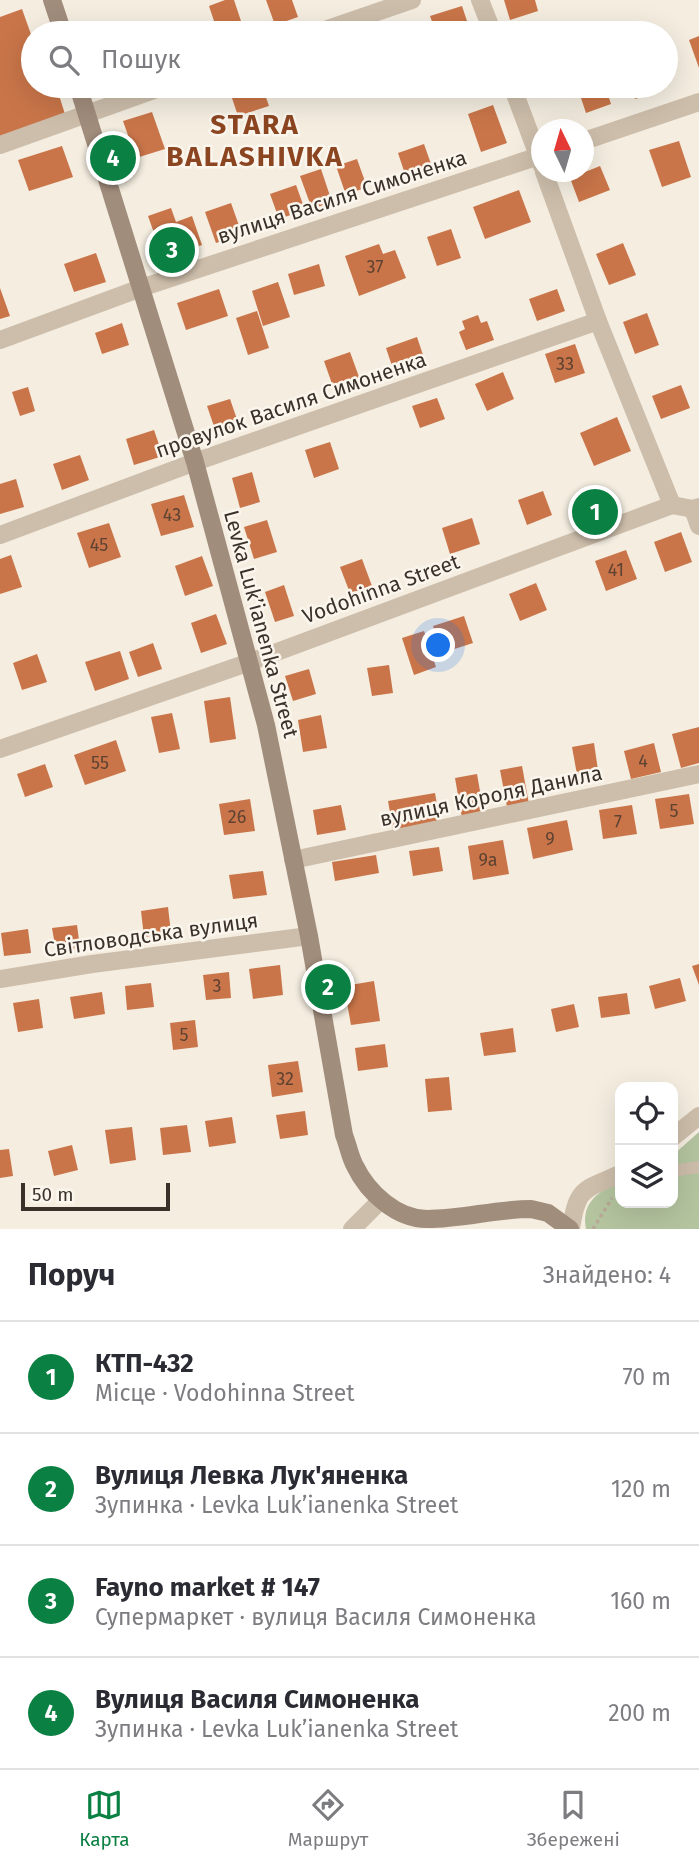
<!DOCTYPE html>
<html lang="uk">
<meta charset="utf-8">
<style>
:root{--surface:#fff;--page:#f7f7f7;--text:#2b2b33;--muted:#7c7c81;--line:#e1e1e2;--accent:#0b8043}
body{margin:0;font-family:"Fira Sans",sans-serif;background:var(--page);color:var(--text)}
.controls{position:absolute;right:21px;bottom:21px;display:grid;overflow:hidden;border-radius:14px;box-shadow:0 7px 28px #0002}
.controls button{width:63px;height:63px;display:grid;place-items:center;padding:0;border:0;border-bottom:2px solid var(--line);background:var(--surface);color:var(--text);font:35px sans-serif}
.compass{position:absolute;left:531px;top:119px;width:63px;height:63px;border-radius:50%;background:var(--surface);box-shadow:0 7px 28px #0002;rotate:355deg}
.scale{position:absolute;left:21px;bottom:18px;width:149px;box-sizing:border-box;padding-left:7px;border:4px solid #3a312a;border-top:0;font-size:19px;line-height:24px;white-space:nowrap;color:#3a312a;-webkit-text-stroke:5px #fbf6ed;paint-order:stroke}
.you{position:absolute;left:439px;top:646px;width:24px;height:24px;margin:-18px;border:5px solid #fff;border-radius:50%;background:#1a73e8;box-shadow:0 0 0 10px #1a73e833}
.badge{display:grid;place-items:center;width:46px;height:46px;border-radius:50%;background:var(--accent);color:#fff;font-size:23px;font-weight:700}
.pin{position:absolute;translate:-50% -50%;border:4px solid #fff;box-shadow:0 2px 7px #0006}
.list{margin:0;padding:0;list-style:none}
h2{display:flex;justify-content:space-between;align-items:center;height:91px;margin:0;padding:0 28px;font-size:30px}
h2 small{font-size:23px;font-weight:400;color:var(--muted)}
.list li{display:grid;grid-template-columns:46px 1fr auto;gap:21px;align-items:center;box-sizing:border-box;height:112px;padding:0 28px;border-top:2px solid var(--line)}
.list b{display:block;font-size:26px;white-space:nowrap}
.list p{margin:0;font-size:23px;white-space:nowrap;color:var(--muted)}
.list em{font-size:23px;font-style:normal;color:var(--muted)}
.icon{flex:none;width:38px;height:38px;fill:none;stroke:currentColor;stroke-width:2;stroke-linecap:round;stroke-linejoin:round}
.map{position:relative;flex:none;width:699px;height:1229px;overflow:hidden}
.search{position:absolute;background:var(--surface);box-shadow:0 7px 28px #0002;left:21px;right:21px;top:21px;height:77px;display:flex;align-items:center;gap:18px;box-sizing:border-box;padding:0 24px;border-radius:38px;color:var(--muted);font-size:26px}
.sheet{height:539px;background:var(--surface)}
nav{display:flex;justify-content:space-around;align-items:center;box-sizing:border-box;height:98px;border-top:2px solid var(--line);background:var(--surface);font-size:19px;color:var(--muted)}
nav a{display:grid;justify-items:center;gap:4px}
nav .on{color:var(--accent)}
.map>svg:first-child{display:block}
</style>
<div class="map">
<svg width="699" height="1229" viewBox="0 0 699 1229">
<rect width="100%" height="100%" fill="#f4ede0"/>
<path fill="#b4c49f" d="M699,1132V1229H586C581,1201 599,1192 620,1181V1203H673V1155Z"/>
<g fill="#c97549">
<path d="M225,0H234L245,33H218L209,6Z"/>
<path d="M266,0H292L298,17L275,25Z"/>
<path d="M504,0H535L538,11L510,20Z"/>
<path d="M462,6L471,33H436L430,16Z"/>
<path d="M22,9L33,40V86H56L65,114L0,137V17Z"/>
<path d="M699,36V68L689,40Z"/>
<path d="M228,86H262L269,106L238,116Z"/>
<path d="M305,86H335L308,95Z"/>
<path d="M577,86H605L611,104L586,113Z"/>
<path d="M631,86H652L654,93L635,99Z"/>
<path d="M493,105L507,143L481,152L468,114Z"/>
<path d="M152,112L165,149L136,158L123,121Z"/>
<path d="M679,141L691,177L662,187L649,150Z"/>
<path d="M424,144L431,164L405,174L398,153Z"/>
<path d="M62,146L73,177L29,191L18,160Z"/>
<path d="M357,159L367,187L346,195L336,166Z"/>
<path d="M600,166L610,190L579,202L570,178Z"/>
<path d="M321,169L332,202L312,209L300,176Z"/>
<path d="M296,185L305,210L279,219L270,194Z"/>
<path d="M519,190L531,222L485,239L473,207Z"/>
<path d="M231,203L242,234L216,243L205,212Z"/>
<path d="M171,208L176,222L192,216L202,245L163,258L148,216Z"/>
<path d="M451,229L461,258L437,266L427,237Z"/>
<path d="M623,243L636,275L609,285L596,254Z"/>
<path d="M379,244L383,254L395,250L406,278L359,296L345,256Z"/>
<path d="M96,253L106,282L74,292L64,264Z"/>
<path d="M319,264L325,286L294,295L288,274Z"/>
<path d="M278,282L290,317L263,326L252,291Z"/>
<path d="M0,288L10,316L0,319Z"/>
<path d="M219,289L228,316L186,330L177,303Z"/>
<path d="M557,289L565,311L537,321L529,299Z"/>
<path d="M257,311L269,348L248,355L236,318Z"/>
<path d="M647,313L659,345L635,354L623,322Z"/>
<path d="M478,315L481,323L487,321L494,340L466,350L459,332L465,329L462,321Z"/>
<path d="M122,323L129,345L102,354L95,333Z"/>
<path d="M417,337L425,361L394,372L386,348Z"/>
<path d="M575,344L585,373L555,383L545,354Z"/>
<path d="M350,352L363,388L337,398L324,361Z"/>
<path d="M503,372L514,399L487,411L475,384Z"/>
<path d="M681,385L690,408L661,419L652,396Z"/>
<path d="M28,387L35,411L20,416L12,392Z"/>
<path d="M437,398L445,419L420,428L412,406Z"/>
<path d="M230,399L240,428L217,435L207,406Z"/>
<path d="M617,417L631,451L594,466L580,433Z"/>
<path d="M154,430L163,456L134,465L126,439Z"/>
<path d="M330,442L339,469L314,478L305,450Z"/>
<path d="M80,455L89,480L62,490L53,464Z"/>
<path d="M252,472L260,502L240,508L232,478Z"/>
<path d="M16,479L24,507L0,514V484Z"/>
<path d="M543,491L552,515L527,525L518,500Z"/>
<path d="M184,495L194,527L161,536L151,504Z"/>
<path d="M472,518L480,544L450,554L442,528Z"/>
<path d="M267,520L277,552L254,559L244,527Z"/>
<path d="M109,523L121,557L89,568L77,533Z"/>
<path d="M681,532L692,562L665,572L654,542Z"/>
<path d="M626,550L637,579L606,591L595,561Z"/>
<path d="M11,555L22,587L0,594V559Z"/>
<path d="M202,556L213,586L185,596L175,566Z"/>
<path d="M362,559L372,586L350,593L340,567Z"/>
<path d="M536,583L547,610L520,621L509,594Z"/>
<path d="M284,585L294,616L275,622L265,592Z"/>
<path d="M216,614L227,644L201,653L191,623Z"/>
<path d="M464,616L473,643L442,653L433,626Z"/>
<path d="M424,631L436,667L414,675L402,638Z"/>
<path d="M153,643L162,669L138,677L129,652Z"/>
<path d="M120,651L129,679L95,691L85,662Z"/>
<path d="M37,654L47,682L22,690L13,663Z"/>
<path d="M389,665L393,693L372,696L367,668Z"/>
<path d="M309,669L316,694L293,701L285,676Z"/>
<path d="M230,697L236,739L210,743L204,701Z"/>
<path d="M172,713L180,749L159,753L151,717Z"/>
<path d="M321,715L327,748L303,752L298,720Z"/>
<path d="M699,727V763L681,768L672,734Z"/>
<path d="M116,740L126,771L85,785L74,755Z"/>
<path d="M594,743L599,777L578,780L572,747Z"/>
<path d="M654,743L661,772L631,779L624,751Z"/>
<path d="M45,764L53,787L25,797L17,774Z"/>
<path d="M522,766L529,804L507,807L500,770Z"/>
<path d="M477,774L484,814L462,818L455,778Z"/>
<path d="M435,793L440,822L393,830L388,801Z"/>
<path d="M689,794L694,824L660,829L655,799Z"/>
<path d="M250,799L255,831L224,835L219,804Z"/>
<path d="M341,805L346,830L317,835L313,810Z"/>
<path d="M632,805L637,834L603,839L599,810Z"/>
<path d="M567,820L573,850L533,859L527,828Z"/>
<path d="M503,840L509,874L473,880L468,846Z"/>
<path d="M439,847L443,871L413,876L409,851Z"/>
<path d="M376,855L379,873L335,881L332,862Z"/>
<path d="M263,871L267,895L233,899L229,875Z"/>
<path d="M168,907L171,933L144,937L141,911Z"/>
<path d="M77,925L80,948L56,951L52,928Z"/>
<path d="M28,929L31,953L4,956L1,933Z"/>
<path d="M699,964V985L692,966Z"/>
<path d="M280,965L283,995L253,999L249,969Z"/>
<path d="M229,972L231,998L206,1000L203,975Z"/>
<path d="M680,978L686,1001L655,1009L649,986Z"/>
<path d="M374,981L380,1021L351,1025L344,986Z"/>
<path d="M151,983L154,1007L127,1010L125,986Z"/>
<path d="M102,992L105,1014L74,1019L70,997Z"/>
<path d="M627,993L630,1014L601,1018L598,997Z"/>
<path d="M39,999L43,1028L18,1032L13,1003Z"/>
<path d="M574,1004L579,1027L556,1032L551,1009Z"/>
<path d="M195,1020L198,1047L173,1050L170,1023Z"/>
<path d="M513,1028L516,1052L484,1056L480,1033Z"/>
<path d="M385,1044L388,1067L358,1071L355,1048Z"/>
<path d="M298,1061L303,1092L272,1097L268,1065Z"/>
<path d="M449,1077L452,1110L428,1112L425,1079Z"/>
<path d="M305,1111L308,1135L280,1139L276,1115Z"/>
<path d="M232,1117L236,1143L209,1147L205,1121Z"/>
<path d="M187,1125L191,1152L163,1155L160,1128Z"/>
<path d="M132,1127L136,1160L110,1164L105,1130Z"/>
<path d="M72,1145L78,1170L54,1176L48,1151Z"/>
<path d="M9,1149L13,1176L0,1178V1150Z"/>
</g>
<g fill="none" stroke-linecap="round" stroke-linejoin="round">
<path stroke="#b9a895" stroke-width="3.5" stroke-dasharray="3.5 3.5" stroke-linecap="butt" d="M593,1229L612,1198"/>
<path stroke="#cdbeab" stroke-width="12" d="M673,1171L699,1167"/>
<g stroke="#cdbeab" stroke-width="18">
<path d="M480,0L493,33"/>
<path d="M316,33L412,0"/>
<path d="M512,86L542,166"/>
<path d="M584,141L699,102"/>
<path d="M0,145L165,86"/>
<path d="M544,172L598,321L672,505"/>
<path d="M0,340L141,288L542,155"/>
<path d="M693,509L699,526"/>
<path d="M0,535L195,462L598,321"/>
<path d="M0,749L250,662L672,505L693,509L699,507"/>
<path d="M293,860L699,774"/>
<path d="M0,979L92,964L309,936"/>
<path d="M673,1137L699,1116"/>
<path d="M352,1229L381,1200"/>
<path d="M571,1229C577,1187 584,1190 620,1174"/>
</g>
<g stroke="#a18d7c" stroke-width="18">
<path d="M52,0L63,33"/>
<path d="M78,86L195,462L266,725L309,936L344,1135C348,1145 350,1157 355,1166C368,1193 397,1219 427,1219C462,1219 496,1209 531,1209L548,1213L570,1229"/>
</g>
</g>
<g text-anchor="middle" stroke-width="5" stroke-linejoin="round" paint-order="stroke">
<g font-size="18" fill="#5e4232">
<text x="375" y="273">37</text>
<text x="565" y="370">33</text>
<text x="172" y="521">43</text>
<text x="99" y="551">45</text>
<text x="616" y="576">41</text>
<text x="643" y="767">4</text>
<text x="100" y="769">55</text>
<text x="674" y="817">5</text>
<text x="237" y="823">26</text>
<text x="618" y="828">7</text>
<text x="550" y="845">9</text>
<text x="488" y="866">9а</text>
<text x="217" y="992">3</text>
<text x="184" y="1041">5</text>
<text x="285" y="1085">32</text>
</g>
<g font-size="21" fill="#3a312a" stroke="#fbf6ed">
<text transform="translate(342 197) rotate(-18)" y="7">вулиця Василя Симоненка</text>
<text transform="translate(291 405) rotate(-19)" y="7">провулок Василя Симоненка</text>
<text transform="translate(381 589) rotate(-20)" y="7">Vodohinna Street</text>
<text transform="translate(261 624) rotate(75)" y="7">Levka Lukʼianenka Street</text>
<text transform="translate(491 796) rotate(-12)" y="7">вулиця Короля Данила</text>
<text transform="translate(151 935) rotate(-8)" y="7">Світловодська вулиця</text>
</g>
<g font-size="28" font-weight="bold" letter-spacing="2" fill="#8c4521" stroke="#fbf6ed">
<text x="255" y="134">STARA<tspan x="255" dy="32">BALASHIVKA</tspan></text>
</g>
</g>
</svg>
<div class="controls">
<button><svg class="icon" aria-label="locate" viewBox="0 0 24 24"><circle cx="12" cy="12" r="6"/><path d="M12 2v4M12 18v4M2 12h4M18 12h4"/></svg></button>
<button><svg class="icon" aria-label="layers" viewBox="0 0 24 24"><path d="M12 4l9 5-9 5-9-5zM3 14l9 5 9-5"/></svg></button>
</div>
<svg class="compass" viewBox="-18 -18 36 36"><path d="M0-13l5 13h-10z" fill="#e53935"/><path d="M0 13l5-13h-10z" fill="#7c7c81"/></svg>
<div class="scale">50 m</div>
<div class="you"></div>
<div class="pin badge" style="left:595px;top:512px">1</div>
<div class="pin badge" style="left:328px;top:987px">2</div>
<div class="pin badge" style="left:172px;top:250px">3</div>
<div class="pin badge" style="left:113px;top:158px">4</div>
<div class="search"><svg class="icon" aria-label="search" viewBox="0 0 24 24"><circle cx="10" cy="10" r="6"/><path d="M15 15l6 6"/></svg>Пошук</div>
</div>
<section class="sheet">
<h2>Поруч<small>Знайдено: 4</small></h2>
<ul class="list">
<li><span class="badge">1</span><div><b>КТП-432</b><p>Місце · Vodohinna Street</p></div><em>70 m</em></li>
<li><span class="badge">2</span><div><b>Вулиця Левка Лук'яненка</b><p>Зупинка · Levka Lukʼianenka Street</p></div><em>120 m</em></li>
<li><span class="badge">3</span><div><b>Fayno market # 147</b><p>Супермаркет · вулиця Василя Симоненка</p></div><em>160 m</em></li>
<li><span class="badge">4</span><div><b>Вулиця Василя Симоненка</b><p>Зупинка · Levka Lukʼianenka Street</p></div><em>200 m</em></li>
</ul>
</section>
<nav>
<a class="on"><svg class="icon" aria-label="map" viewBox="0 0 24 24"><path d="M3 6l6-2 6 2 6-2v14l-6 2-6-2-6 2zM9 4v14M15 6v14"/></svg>Карта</a>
<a><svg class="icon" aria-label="directions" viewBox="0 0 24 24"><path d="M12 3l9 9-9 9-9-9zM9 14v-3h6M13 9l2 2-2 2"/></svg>Маршрут</a>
<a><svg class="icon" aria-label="saved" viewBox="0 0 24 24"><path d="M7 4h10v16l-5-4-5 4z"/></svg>Збережені</a>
</nav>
